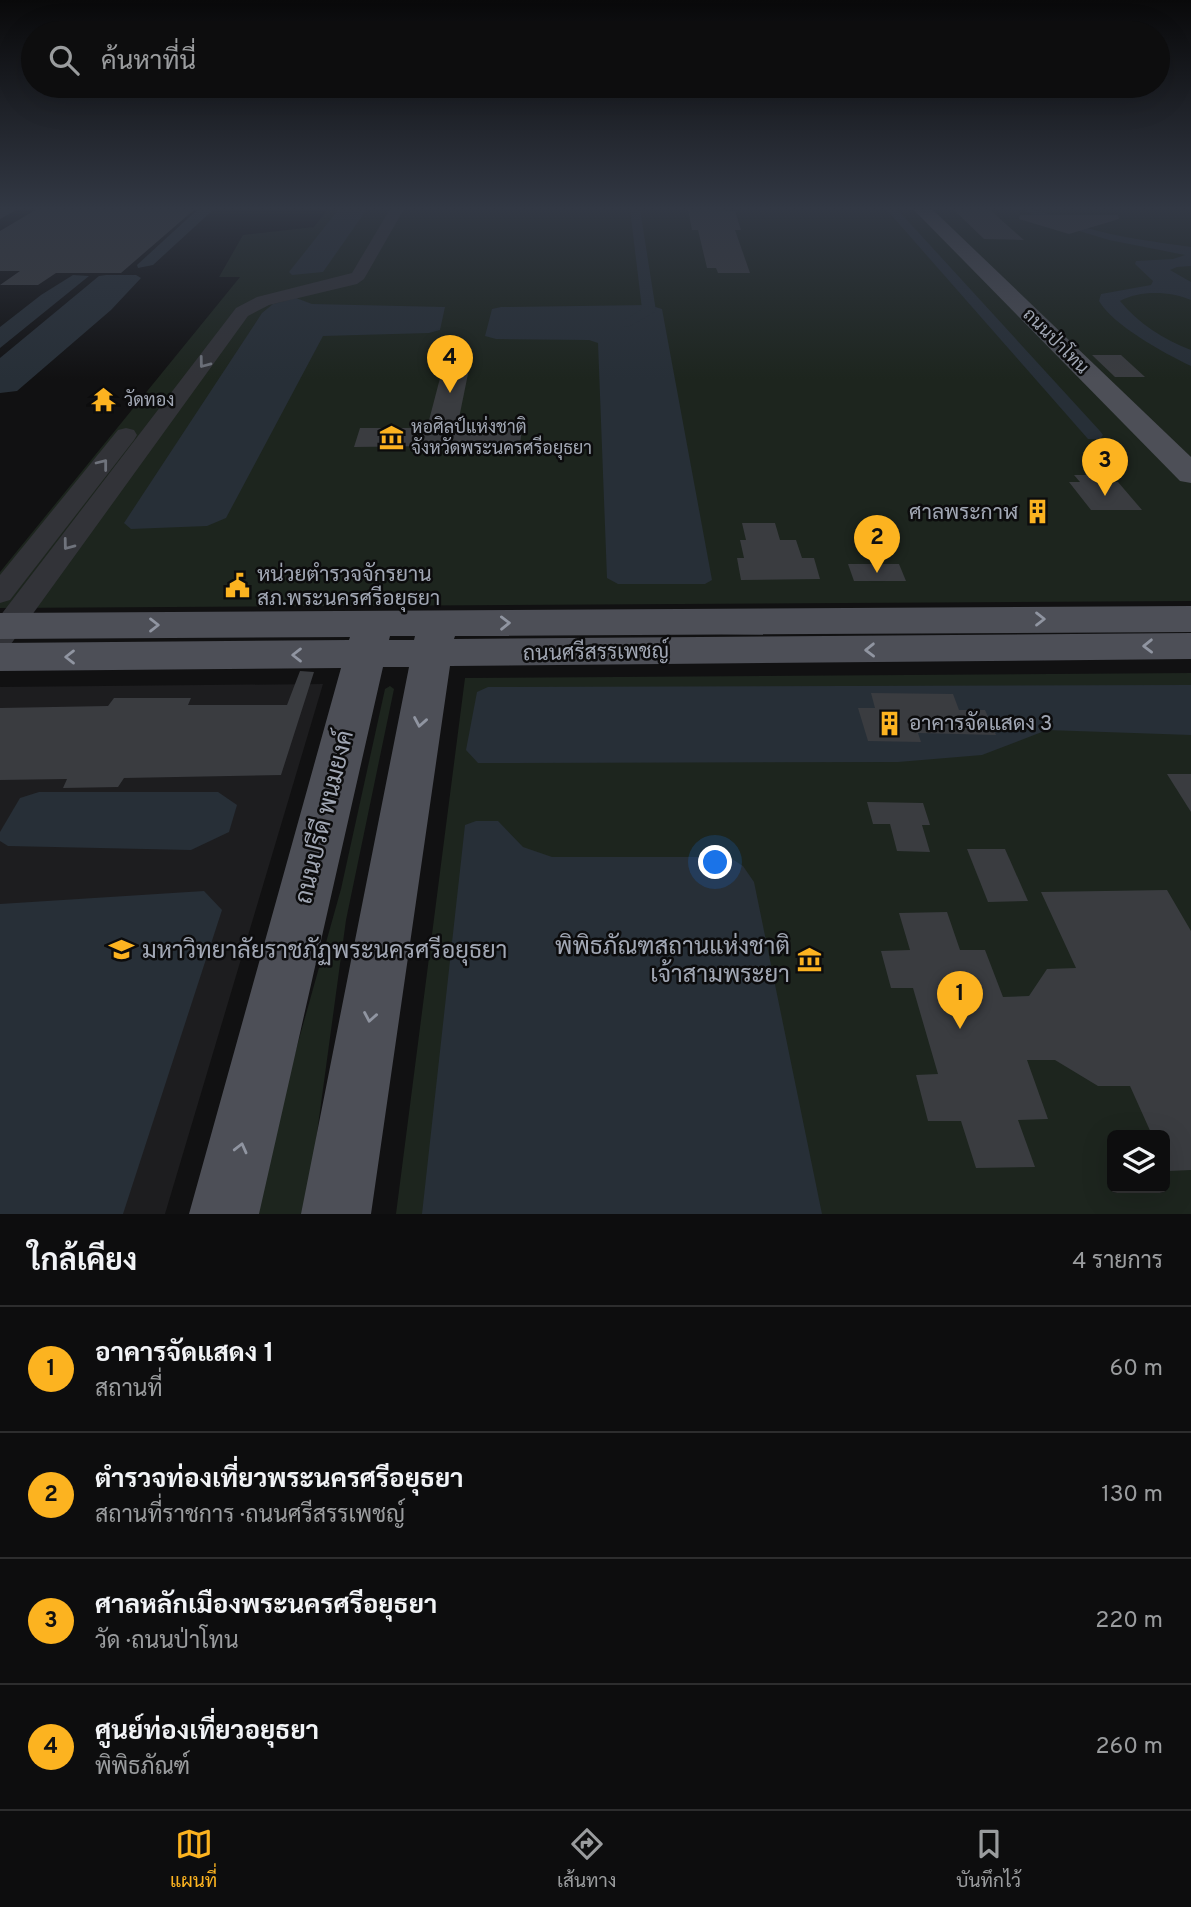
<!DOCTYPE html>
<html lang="th">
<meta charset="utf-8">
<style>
:root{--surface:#0d0d0e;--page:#1b1b1c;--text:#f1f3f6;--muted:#9a9c9e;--line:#2d2d2e;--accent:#fcb320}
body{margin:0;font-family:Overpass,Sarabun,sans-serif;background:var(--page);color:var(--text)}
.controls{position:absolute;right:21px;bottom:21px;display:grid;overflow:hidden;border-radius:10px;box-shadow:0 7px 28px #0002}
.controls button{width:63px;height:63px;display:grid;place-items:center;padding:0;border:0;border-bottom:2px solid var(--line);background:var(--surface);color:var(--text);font:35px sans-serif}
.you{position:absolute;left:716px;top:863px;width:24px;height:24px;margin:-18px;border:5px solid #fff;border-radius:50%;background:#1a73e8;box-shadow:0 0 0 10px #1a73e833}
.badge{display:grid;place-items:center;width:46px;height:46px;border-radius:50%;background:var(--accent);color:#111;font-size:23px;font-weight:700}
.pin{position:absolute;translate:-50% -58px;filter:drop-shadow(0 2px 4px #0008)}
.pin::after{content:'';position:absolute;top:37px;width:24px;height:21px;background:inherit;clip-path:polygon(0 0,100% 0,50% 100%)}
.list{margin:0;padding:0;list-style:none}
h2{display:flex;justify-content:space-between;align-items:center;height:91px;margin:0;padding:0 28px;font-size:30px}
h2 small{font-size:23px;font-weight:400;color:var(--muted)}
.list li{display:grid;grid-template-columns:46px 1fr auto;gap:21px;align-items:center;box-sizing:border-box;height:126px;padding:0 28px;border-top:2px solid var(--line)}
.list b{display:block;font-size:26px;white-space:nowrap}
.list p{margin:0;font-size:23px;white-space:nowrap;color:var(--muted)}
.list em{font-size:23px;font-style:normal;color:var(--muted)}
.icon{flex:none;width:38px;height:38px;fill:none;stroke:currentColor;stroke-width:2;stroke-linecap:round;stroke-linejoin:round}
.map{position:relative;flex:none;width:1191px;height:1214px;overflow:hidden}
.search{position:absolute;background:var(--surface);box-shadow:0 7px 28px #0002;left:21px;right:21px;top:21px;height:77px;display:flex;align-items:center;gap:18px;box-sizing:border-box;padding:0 24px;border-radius:38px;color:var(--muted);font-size:26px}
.sheet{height:595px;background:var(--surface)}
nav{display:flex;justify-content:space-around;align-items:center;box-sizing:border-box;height:98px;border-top:2px solid var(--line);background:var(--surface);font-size:19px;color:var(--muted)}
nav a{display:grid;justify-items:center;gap:4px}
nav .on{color:var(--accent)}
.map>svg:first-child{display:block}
</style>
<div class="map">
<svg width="1191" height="1214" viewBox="0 0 1191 1214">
<rect width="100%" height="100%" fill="#111112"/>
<path fill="#1d1d1f" d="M323,684L165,1214H0V687Z"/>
<g fill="#1d251e" fill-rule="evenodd">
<path d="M328,209H1191V601L0,608V572L240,277H219L243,235L314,227Z"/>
<path d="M1191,673V1214H396L465,678ZM1112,1135H1165V1188H1112Z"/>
<path d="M390,686L394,689L346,920L306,1214H250L341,889L385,689Z"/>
</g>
<g fill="#272f37">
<path d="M198,209H214L153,265L138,268L137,265Z"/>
<path d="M339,209H367L323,272L292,275L289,272Z"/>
<path d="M1021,209C1043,209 1062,220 1083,227C1118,237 1155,242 1191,247V266L1177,267L1170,270L1191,282V300C1170,291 1140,290 1120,301C1139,324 1163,339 1191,350V366C1164,353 1114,326 1099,301L1101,294L1151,285L1153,281L1135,264L1136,261L1173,259L1185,255L1109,240L1049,222Z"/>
<path d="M73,275L89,276L0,348V327L41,295Z"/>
<path d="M106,275H136L141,278L111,310L17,391L0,393V358L99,276Z"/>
<path d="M296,298L312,304L445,307L440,330L429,333L323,336L226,518L207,526L131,529L124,523L262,313L273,304Z"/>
<path d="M649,305L662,309L712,580L705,584H618L607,578L598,343L589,340L496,339L485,336L492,309L501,307Z"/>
<path d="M1191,685V735L1047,730L982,755L898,762L478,763L466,750L477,692L488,687Z"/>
<path d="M39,792H218L237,805L229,832L191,850L8,846L0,841V832L20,798Z"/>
<path d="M476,821H498L523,847L552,857H729L743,866L754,882L822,1214H422L465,825Z"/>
<path d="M204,891L222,910L123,1214H0V904Z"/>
</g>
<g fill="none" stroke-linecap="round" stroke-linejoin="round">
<g fill="#272f37" fill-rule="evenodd">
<path d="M630,209H640L656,311L629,327L624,326V320L642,309Z"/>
<path d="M886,209H897L1100,431L1103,435L1100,439H1088Z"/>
</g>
</g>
<g fill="#3a3c40">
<path d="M37,209H195L121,273H56L38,285H0L20,271H0V231Z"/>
<path d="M688,209L735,211L741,230H735L750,273H718L716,268H707L698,230H692Z"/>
<path d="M953,209H989L1024,240L984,239Z"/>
<path d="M1020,215H1118L1119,219L1069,234L1019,219Z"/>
<path d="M1092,355H1121L1145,377H1115Z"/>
<path d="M445,359H471L457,428L522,427L520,445L354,447L360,428H427Z"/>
<path d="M1074,475H1098L1104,482H1118L1142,510H1091L1069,482H1080Z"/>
<path d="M742,523H775L780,540H796L802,558H814L820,579L741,580L737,558H744L740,540H746Z"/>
<path d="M848,564H899L906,581H854Z"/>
<path d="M300,671L314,672L281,775L124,778L118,787L63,788L67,779L0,780V708L108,706L114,698H191L188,705H287Z"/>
<path d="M871,693L953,694L959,710H985L996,735L918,733L921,742L868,741L858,708H875Z"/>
<path d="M1167,774H1191V812Z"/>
<path d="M867,802L923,803L930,825H922L930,852L897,851L890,824H873Z"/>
<path d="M967,849H1005L1028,901L988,902Z"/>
<path d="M1167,890L1191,931V1170L1168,1171L1165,1162V1135H1152L1130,1086H1098L1055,1060H1027L1048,1119L1018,1120L1035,1167L976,1168L961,1121H928L916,1075L938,1074L913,988H891L881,951L910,950L899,913L947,912L960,950H985L1003,997L1029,996L1047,969L1076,968L1041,892Z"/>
</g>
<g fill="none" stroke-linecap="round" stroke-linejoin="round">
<g fill="#323338" fill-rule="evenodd">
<path d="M0,209H18L0,219Z"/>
<path d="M390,209H404L364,279L357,284L269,305L248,316L11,644L0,647V616L236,308L257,297L352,273Z"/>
<path d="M126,428L134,430L137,435L134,440L10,600L0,603V575L118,430Z"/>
</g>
<g fill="#4d4f57" fill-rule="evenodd">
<path d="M913,209H932L1191,457V483L1180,481Z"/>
<path d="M1191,606V632L455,636L454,639L1191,633V659L450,666L371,1214H301L409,667H383L259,1214H189L341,668L0,671V643L349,640L350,637L0,639V613ZM390,636H415L414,640H389Z"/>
</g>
</g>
<defs><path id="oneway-chevron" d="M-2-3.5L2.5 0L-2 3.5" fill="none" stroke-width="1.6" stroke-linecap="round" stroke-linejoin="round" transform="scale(1.75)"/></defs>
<g stroke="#6f737c">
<use href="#oneway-chevron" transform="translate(204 363) rotate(127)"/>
<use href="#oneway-chevron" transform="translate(103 464) rotate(-52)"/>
<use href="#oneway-chevron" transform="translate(68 545) rotate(127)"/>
</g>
<g stroke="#9095a1">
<use href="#oneway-chevron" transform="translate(1040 619)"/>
<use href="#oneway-chevron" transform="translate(505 623) rotate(-1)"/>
<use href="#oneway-chevron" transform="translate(154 625)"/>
<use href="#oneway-chevron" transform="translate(1148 646) rotate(179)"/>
<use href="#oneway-chevron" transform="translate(870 650) rotate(179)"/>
<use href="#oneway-chevron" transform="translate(297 655) rotate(180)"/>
<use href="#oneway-chevron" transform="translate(70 657) rotate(180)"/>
<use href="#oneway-chevron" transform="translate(420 722) rotate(100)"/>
<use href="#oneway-chevron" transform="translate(370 1017) rotate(100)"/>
<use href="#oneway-chevron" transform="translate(241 1148) rotate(-76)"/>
</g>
<linearGradient id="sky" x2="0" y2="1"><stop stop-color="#09090a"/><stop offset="0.55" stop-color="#323844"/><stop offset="1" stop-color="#323844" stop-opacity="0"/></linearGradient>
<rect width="1191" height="379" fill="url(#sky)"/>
<defs>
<symbol id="temple-bare" viewBox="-9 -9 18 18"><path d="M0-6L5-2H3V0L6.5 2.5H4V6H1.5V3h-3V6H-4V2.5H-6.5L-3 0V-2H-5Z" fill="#fcb320" stroke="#0c0c0d" stroke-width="2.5" paint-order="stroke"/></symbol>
<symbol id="museum-bare" viewBox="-9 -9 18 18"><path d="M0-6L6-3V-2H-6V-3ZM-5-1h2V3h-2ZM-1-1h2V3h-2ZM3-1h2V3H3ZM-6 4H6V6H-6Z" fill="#fcb320" stroke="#0c0c0d" stroke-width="2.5" paint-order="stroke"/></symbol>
<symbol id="building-bare" viewBox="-9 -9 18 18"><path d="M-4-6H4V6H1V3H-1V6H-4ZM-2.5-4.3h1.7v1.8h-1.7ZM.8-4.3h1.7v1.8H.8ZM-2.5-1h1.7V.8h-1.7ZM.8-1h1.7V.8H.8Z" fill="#fcb320" stroke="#0c0c0d" stroke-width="2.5" paint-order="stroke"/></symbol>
<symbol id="civic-bare" viewBox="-9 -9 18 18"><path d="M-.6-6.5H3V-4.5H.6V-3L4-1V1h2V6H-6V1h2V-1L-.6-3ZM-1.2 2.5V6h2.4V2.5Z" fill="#fcb320" stroke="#0c0c0d" stroke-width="2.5" paint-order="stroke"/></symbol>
<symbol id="university-bare" viewBox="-9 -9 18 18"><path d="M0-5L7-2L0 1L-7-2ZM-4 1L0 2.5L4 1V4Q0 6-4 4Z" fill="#fcb320" stroke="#0c0c0d" stroke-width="2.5" paint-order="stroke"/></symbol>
</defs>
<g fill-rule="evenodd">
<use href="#temple-bare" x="86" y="382" width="35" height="35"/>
<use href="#museum-bare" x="374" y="420" width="35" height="35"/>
<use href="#building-bare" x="1020" y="494" width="35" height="35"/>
<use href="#civic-bare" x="220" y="568" width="35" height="35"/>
<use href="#building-bare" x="872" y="706" width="35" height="35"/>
<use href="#university-bare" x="104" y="932" width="35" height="35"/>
<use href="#museum-bare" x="792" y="942" width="35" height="35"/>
</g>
<g text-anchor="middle" stroke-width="5" stroke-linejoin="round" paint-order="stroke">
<g font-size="18" fill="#a1a7b4" stroke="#0c0c0d">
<text transform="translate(1056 341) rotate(45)" y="6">ถนนป่าโทน</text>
</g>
<g font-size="18" fill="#a1a7b4" stroke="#0c0c0d" text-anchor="start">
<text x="124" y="406">วัดทอง</text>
<text x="411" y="433">หอศิลป์แห่งชาติ<tspan x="411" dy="21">จังหวัดพระนครศรีอยุธยา</tspan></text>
</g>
<g font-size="21" fill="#a1a7b4" stroke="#0c0c0d" text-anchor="start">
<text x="1018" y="519" text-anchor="end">ศาลพระกาฬ</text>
<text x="257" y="581">หน่วยตำรวจจักรยาน<tspan x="257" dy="24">สภ.พระนครศรีอยุธยา</tspan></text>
<text x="909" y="730">อาคารจัดแสดง 3</text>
</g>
<g font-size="21" fill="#a1a7b4" stroke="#0c0c0d">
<text transform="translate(596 652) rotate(-1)" y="7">ถนนศรีสรรเพชญ์</text>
</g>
<g font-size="24" fill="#a1a7b4" stroke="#0c0c0d">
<text transform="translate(324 817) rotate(-76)" y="8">ถนนปรีดี พนมยงค์</text>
</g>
<g font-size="24" fill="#a1a7b4" stroke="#0c0c0d" text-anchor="end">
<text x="790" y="954">พิพิธภัณฑสถานแห่งชาติ<tspan x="790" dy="28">เจ้าสามพระยา</tspan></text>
<text x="142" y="958" text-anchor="start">มหาวิทยาลัยราชภัฏพระนครศรีอยุธยา</text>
</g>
</g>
</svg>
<div class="controls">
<button><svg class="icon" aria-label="layers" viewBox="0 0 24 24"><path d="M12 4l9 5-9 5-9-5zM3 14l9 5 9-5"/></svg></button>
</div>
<div class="you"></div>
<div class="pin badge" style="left:960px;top:1029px">1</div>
<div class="pin badge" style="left:877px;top:573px">2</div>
<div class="pin badge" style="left:1105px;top:496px">3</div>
<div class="pin badge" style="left:450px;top:393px">4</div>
<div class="search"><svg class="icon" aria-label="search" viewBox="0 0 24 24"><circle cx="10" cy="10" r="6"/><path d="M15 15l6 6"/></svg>ค้นหาที่นี่</div>
</div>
<section class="sheet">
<h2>ใกล้เคียง<small>4 รายการ</small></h2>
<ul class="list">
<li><span class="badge">1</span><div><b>อาคารจัดแสดง 1</b><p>สถานที่</p></div><em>60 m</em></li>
<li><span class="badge">2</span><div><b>ตำรวจท่องเที่ยวพระนครศรีอยุธยา</b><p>สถานที่ราชการ · ถนนศรีสรรเพชญ์</p></div><em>130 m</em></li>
<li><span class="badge">3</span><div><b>ศาลหลักเมืองพระนครศรีอยุธยา</b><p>วัด · ถนนป่าโทน</p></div><em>220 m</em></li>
<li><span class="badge">4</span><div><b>ศูนย์ท่องเที่ยวอยุธยา</b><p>พิพิธภัณฑ์</p></div><em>260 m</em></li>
</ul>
</section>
<nav>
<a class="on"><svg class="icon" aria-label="map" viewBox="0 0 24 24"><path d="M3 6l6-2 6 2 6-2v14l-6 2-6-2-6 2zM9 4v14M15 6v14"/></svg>แผนที่</a>
<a><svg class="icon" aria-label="directions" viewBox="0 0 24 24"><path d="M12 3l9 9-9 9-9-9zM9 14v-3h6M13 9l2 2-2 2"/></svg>เส้นทาง</a>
<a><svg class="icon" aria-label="saved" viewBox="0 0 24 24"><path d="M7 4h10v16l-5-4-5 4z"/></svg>บันทึกไว้</a>
</nav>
